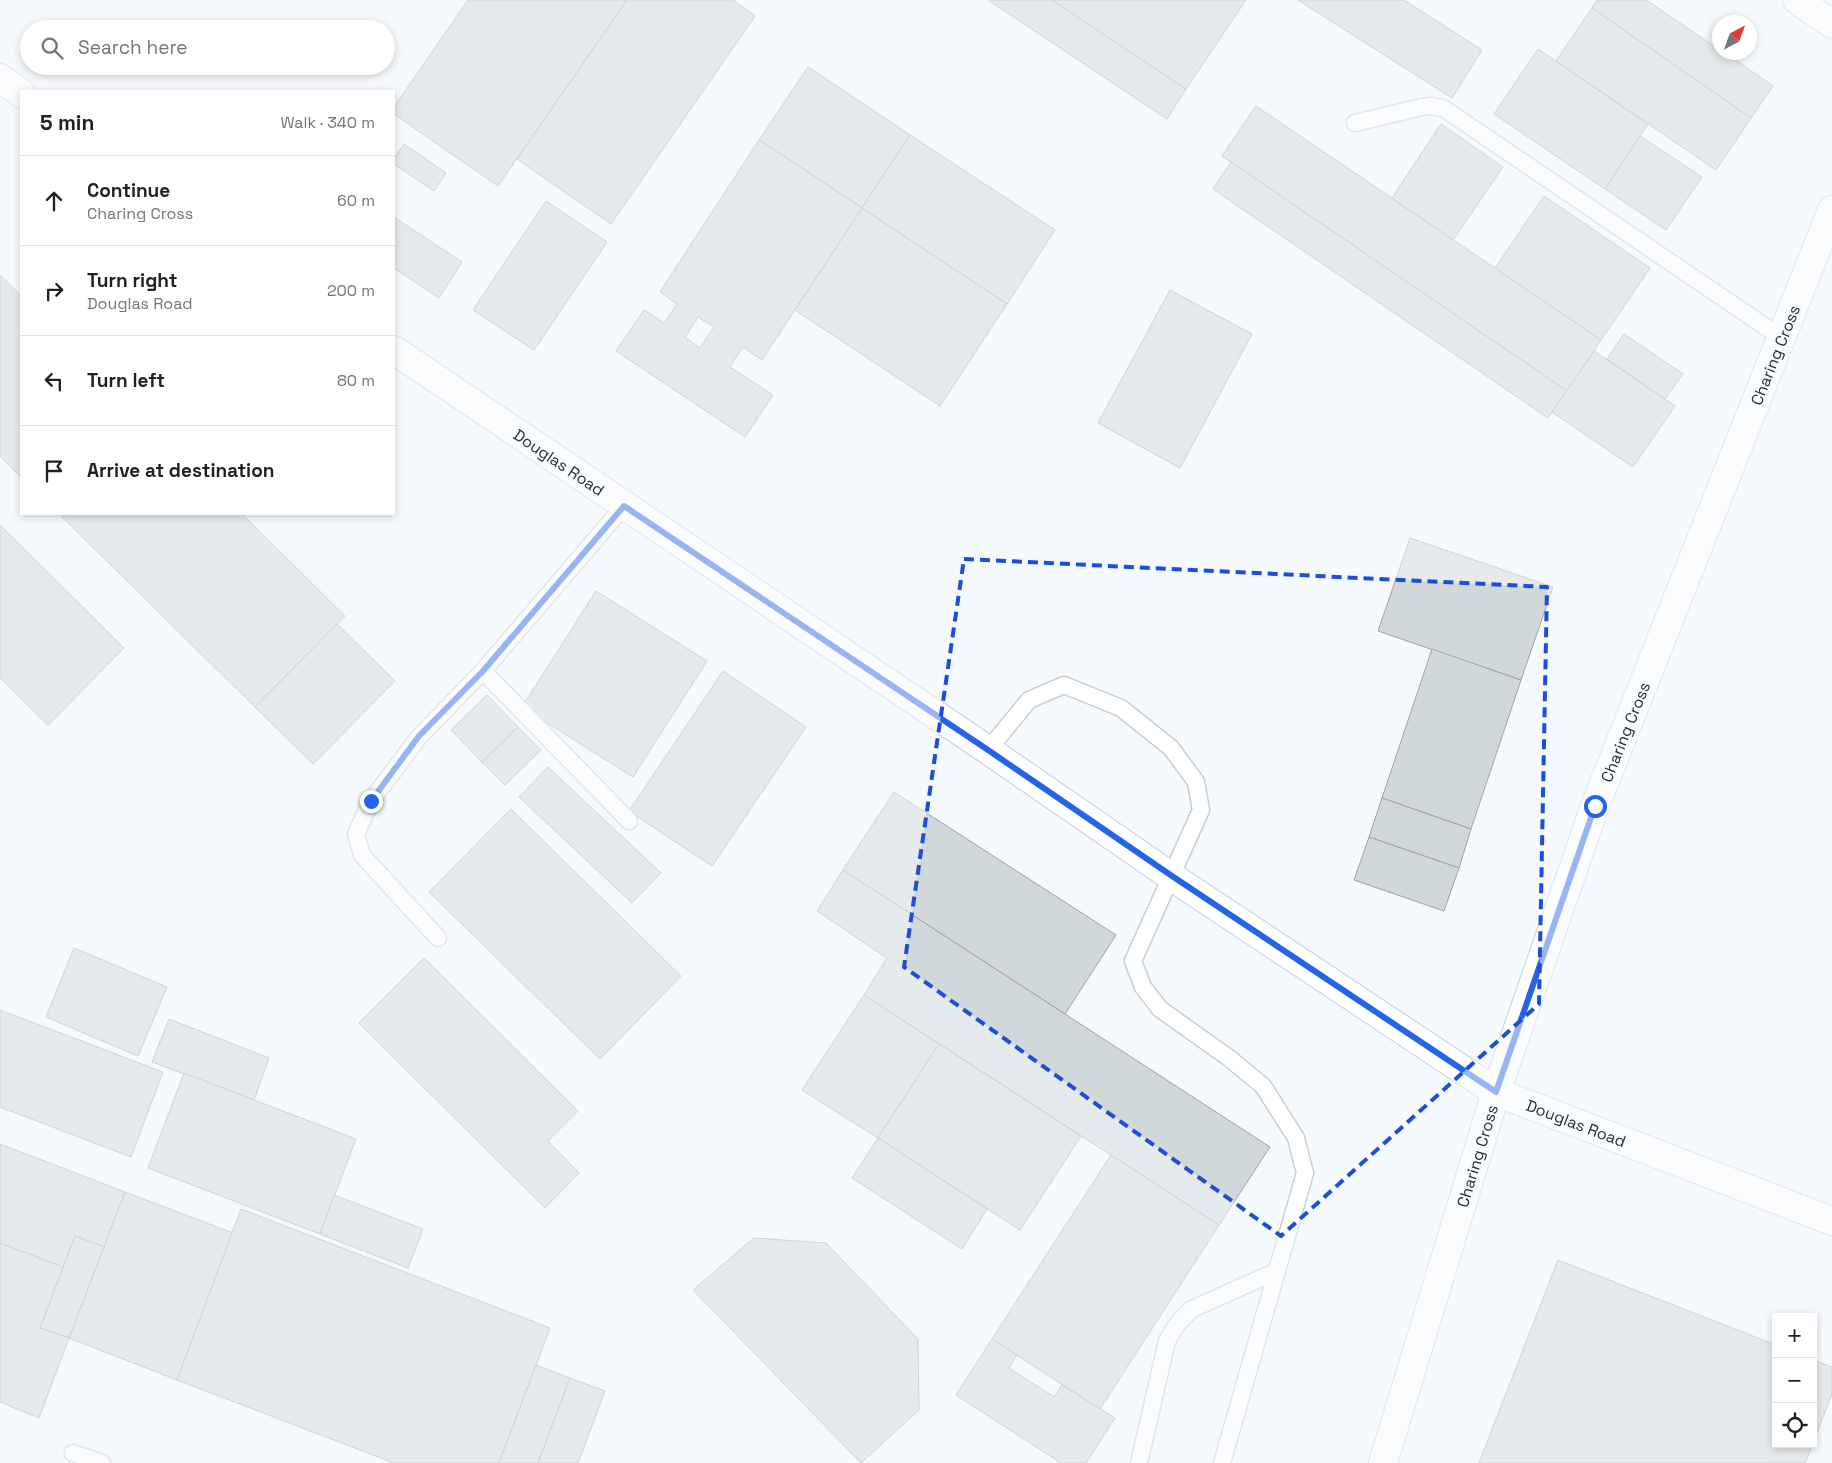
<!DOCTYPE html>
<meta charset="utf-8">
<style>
:root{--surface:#fff;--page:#f2f2f2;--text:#202124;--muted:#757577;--line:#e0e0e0}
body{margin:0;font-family:"Space Grotesk",sans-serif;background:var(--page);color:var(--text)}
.controls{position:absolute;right:15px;bottom:15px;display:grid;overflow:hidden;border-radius:0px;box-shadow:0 2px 8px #0003}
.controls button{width:45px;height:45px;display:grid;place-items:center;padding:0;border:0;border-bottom:1px solid var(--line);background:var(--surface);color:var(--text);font:25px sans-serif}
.compass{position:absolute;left:1712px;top:15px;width:45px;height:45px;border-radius:50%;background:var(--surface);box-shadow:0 2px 8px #0003;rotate:41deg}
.stop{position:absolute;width:15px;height:15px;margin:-11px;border:4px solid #2563eb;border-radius:50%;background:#fff}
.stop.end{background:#2563eb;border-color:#fff;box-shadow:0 1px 5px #0008}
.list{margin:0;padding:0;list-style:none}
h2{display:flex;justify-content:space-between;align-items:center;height:65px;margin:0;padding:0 20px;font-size:21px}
h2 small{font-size:16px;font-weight:400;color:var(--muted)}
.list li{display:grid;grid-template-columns:32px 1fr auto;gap:15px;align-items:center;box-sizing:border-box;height:90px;padding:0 20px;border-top:1px solid var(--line)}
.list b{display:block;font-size:19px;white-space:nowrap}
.list p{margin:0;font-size:16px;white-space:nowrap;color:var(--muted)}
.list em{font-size:16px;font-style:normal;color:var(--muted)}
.icon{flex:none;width:28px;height:28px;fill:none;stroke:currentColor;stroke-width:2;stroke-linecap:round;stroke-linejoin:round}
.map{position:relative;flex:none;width:1832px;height:1463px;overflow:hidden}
.search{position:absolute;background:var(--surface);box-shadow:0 2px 8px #0003;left:20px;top:20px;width:375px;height:55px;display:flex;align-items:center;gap:12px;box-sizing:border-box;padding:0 18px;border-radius:28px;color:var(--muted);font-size:19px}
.panel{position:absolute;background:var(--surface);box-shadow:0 2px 8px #0003;left:20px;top:90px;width:375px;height:425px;border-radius:0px}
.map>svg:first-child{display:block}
</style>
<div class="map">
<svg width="1832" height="1463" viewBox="0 0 1832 1463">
<rect width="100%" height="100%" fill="#f5fafe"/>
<g fill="#d1d8da" stroke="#9ea4a6" fill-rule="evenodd">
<path d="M468,0H627L498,186L394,114V107Z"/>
<path d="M627,0H733L755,16L611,224L517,159Z"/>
<path d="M988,0H1052L1186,89L1167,119Z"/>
<path d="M1052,0H1246L1186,89Z"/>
<path d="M1298,0H1404L1482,50L1452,98Z"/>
<path d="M1597,0H1646L1720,50V52H1724L1773,86L1751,118L1592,8Z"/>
<path d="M1592,8L1751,118L1716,170L1556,61Z"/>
<path d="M1538,49L1648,124L1605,189L1494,114Z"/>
<path d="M808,67L910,135L862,208L759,140Z"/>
<path d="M1256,106L1601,340L1567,391L1222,156Z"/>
<path d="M1441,124L1503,167L1453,240L1392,198Z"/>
<path d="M910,135L1055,230L1007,304L862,208Z"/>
<path d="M1640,136L1702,177L1666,230L1605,189Z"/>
<path d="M759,140L862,208L762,360L743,347L730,367L773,395L745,437L616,351L644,310L664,323L677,304L660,292ZM698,317L714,327L700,348L685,337Z"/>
<path d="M404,144L446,173L434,191L394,164V159Z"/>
<path d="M1231,162L1567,391L1548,418L1213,189Z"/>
<path d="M1544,196L1650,268L1601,340L1495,268Z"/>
<path d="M546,201L607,242L534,350L473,310Z"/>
<path d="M862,208L1007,304L940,406L795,310Z"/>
<path d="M394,217L462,262L439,298L394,268Z"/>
<path d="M0,275L21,296V477L0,456Z"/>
<path d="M1170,290L1252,334L1180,468L1098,423Z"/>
<path d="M1624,334L1683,374L1665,399L1607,359Z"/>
<path d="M1594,351L1675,406L1633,467L1552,412Z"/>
<path d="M59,514H242L345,616L255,707Z"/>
<path d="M0,525L124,648L48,725L0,678Z"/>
<path d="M1410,538L1553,587L1521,680L1378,631Z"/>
<path d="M596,591L707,661L633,777L522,707Z"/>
<path d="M337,624L395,681L313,764L255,707Z"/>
<path d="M1432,649L1521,680L1471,829L1382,798Z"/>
<path d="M723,671L806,727L712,866L629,811Z"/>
<path d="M487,695L518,727L482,762L451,730Z"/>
<path d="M518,727L541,750L505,785L482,762Z"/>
<path d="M548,767L661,873L632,903L519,797Z"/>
<path d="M894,792L1116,935L1065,1014L843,870Z"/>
<path d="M1382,798L1471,829L1459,868L1369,837Z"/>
<path d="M511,809L681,976L600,1059L429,892Z"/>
<path d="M1369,837L1459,868L1444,911L1354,880Z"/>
<path d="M843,870L1270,1147L1219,1225L864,995L887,958L817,911Z"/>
<path d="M74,948L167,987L138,1056L46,1017Z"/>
<path d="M424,958L578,1111L548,1141L579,1173L545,1208L359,1023Z"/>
<path d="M864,995L939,1044L878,1138L802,1090Z"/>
<path d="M0,1010L163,1072L131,1157L0,1107Z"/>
<path d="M169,1019L269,1058L254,1100L152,1062Z"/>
<path d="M939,1044L1081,1136L1020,1230L878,1138Z"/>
<path d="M184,1073L356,1139L320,1234L148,1168Z"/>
<path d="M878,1138L987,1209L962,1249L852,1178Z"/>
<path d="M0,1144L125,1192L104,1247L75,1236L63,1267L0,1243Z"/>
<path d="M1111,1155L1219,1225L1100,1409L992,1339Z"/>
<path d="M125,1192L233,1233L177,1380L69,1338Z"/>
<path d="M334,1195L423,1229L408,1268L320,1234Z"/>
<path d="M241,1209L550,1328L499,1463H394L177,1380Z"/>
<path d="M75,1236L104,1247L69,1338L40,1328Z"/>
<path d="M754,1238L826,1243L918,1339L919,1410L861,1463L693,1290Z"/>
<path d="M0,1243L63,1267L40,1328L69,1338L39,1418L0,1402Z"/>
<path d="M1558,1260L1776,1345V1444H1813L1805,1463H1479Z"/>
<path d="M992,1339L1017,1355L1009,1368L1054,1397L1062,1385L1115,1418L1086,1463H1061L956,1395Z"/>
<path d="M1813,1360L1832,1367V1394L1813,1443Z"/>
<path d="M536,1365L570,1378L538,1463H499Z"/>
<path d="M570,1378L605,1391L578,1463H538Z"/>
</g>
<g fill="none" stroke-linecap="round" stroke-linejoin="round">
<defs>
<g id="service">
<path d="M1355,123L1422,107L1431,106L1443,108L1782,338"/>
<path d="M624,506L483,671L629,821"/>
<path d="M988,750L1029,700L1064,685L1121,708L1171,748L1196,782L1201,810L1133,961L1143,987L1160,1009L1229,1058L1263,1086L1296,1138L1305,1173L1222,1463"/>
<path d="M438,938L362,855L356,834L371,801L419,737L483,671"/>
<path d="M73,1453L102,1463"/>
<path d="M1139,1463L1167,1341L1178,1323L1192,1309L1277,1271"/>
</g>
<g id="minor">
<path d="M1797,0L1832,24"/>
<path d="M0,78L21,93"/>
<path d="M394,350L988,750L1172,877L1496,1092L1832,1221"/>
</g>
<path id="tertiary" d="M1383,1463L1496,1092L1595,806L1832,210"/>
</defs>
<use href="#service" stroke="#c9ced2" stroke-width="19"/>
<use href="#minor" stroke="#c9ced2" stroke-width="30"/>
<use href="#tertiary" stroke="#c9ced2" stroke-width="30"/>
<use href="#service" stroke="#fff" stroke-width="16"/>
<use href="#minor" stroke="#fff" stroke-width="28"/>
<use href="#tertiary" stroke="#fff" stroke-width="28"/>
</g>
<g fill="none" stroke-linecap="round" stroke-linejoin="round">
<path stroke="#2563eb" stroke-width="6" d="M371,801L419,736L483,671L624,506L988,750L1172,876L1496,1092L1595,806"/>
</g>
<path d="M0 0H1832V1463H0ZM964,559L1547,587L1539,1004L1281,1236L904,967Z" fill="#f5fafe" fill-opacity=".55" fill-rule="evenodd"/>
<path fill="none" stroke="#1d4ed8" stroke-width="4" stroke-dasharray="10 6" stroke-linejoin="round" d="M964,559L1547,587L1539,1004L1281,1236L904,967Z"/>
<g text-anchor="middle" stroke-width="5" stroke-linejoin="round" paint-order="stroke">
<g font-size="16" fill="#2b2d2f" stroke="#f5fafe">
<text transform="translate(1775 355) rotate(-68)" y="6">Charing Cross</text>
<text transform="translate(559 462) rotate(34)" y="6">Douglas Road</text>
<text transform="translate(1625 732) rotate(-68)" y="6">Charing Cross</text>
<text transform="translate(1576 1123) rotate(21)" y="6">Douglas Road</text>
<text transform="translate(1477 1156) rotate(-73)" y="6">Charing Cross</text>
</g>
</g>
</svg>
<div class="controls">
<button>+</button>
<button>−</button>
<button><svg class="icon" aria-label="locate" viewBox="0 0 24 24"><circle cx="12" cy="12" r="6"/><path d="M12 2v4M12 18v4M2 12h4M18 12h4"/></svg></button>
</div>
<svg class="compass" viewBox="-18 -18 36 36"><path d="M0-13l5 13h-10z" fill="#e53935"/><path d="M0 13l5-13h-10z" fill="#757577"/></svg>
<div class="stop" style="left:1595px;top:806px"></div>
<div class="stop end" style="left:371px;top:801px"></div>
<div class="search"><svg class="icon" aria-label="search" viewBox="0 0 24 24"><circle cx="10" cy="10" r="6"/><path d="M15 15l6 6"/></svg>Search here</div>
<section class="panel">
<h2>5 min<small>Walk · 340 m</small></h2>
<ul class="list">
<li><svg class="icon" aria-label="ahead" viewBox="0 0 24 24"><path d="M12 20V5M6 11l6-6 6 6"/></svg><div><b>Continue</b><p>Charing Cross</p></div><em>60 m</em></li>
<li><svg class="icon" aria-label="right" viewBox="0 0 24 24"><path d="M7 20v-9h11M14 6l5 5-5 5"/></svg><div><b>Turn right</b><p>Douglas Road</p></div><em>200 m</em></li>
<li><svg class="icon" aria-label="left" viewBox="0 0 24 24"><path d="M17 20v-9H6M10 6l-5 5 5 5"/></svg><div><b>Turn left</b></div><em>80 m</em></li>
<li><svg class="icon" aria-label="arrive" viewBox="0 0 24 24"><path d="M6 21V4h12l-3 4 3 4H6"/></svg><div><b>Arrive at destination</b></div></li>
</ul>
</section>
</div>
